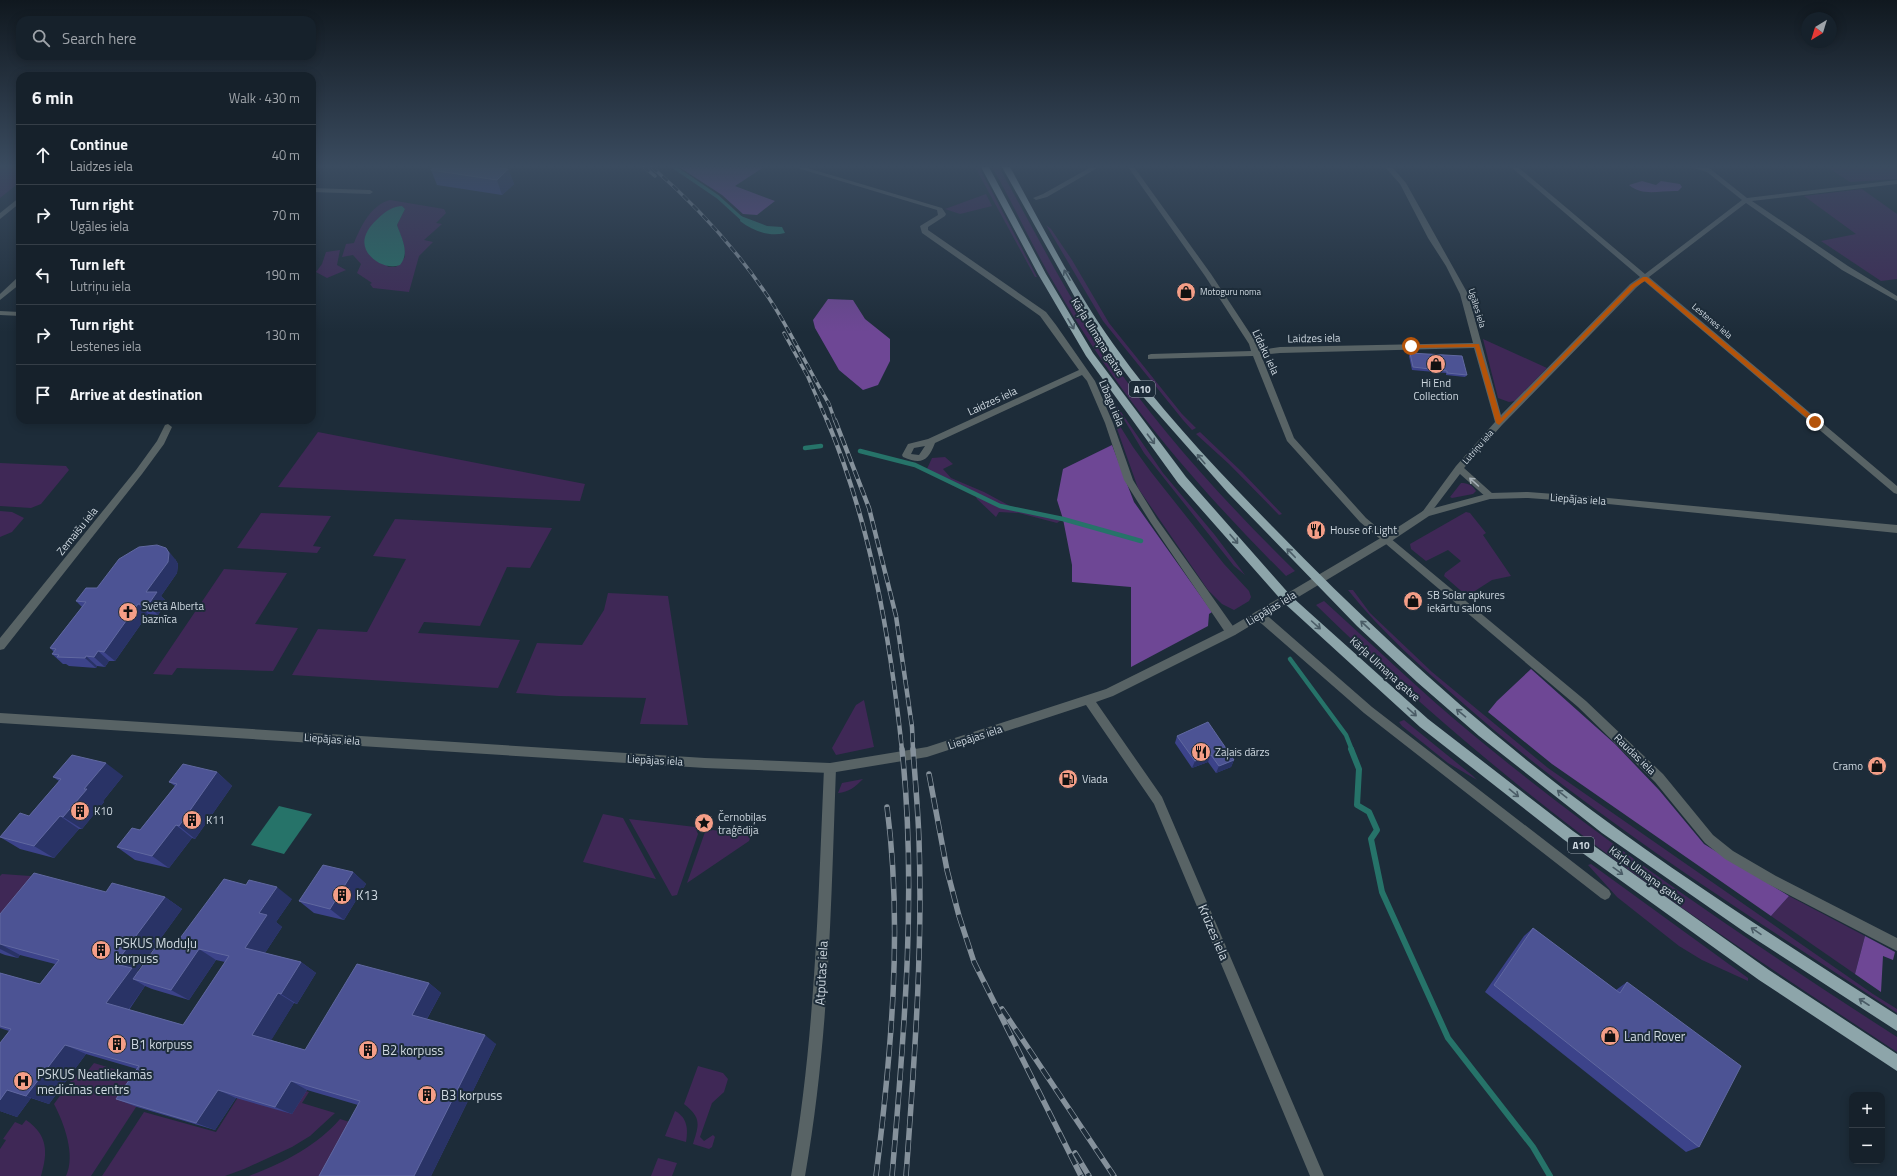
<!DOCTYPE html>
<meta charset="utf-8">
<style>
:root{--surface:#16212b;--page:#232e37;--text:#f1f3f6;--muted:#9ea3a9;--line:#353e47}
body{margin:0;font-family:"Titillium Web",sans-serif;background:var(--page);color:var(--text)}
.controls{position:absolute;right:12px;bottom:12px;display:grid;overflow:hidden;border-radius:8px;box-shadow:0 2px 10px #0003}
.controls button{width:36px;height:36px;display:grid;place-items:center;padding:0;border:0;border-bottom:1px solid var(--line);background:var(--surface);color:var(--text);font:20px sans-serif}
.compass{position:absolute;left:1801px;top:12px;width:36px;height:36px;border-radius:50%;background:var(--surface);box-shadow:0 2px 10px #0003;rotate:218deg}
.stop{position:absolute;width:12px;height:12px;margin:-9px;border:3px solid #b45309;border-radius:50%;background:#fff}
.stop.end{background:#b45309;border-color:#fff;box-shadow:0 1px 4px #0008}
.list{margin:0;padding:0;list-style:none}
h2{display:flex;justify-content:space-between;align-items:center;height:52px;margin:0;padding:0 16px;font-size:17px}
h2 small{font-size:13px;font-weight:400;color:var(--muted)}
.list li{display:grid;grid-template-columns:26px 1fr auto;gap:12px;align-items:center;box-sizing:border-box;height:60px;padding:0 16px;border-top:1px solid var(--line)}
.list b{display:block;font-size:15px;white-space:nowrap}
.list p{margin:0;font-size:13px;white-space:nowrap;color:var(--muted)}
.list em{font-size:13px;font-style:normal;color:var(--muted)}
.icon{flex:none;width:22px;height:22px;fill:none;stroke:currentColor;stroke-width:2;stroke-linecap:round;stroke-linejoin:round}
.map{position:relative;flex:none;width:1897px;height:1176px;overflow:hidden}
.search{position:absolute;background:var(--surface);box-shadow:0 2px 10px #0003;left:16px;top:16px;width:300px;height:44px;display:flex;align-items:center;gap:10px;box-sizing:border-box;padding:0 14px;border-radius:12px;color:var(--muted);font-size:15px}
.panel{position:absolute;background:var(--surface);box-shadow:0 2px 10px #0003;left:16px;top:72px;width:300px;height:352px;border-radius:12px}
.map>svg:first-child{display:block}
</style>
<div class="map">
<svg width="1897" height="1176" viewBox="0 0 1897 1176">
<rect width="100%" height="100%" fill="#1d2c39"/>
<g fill="#3f2856" fill-rule="evenodd">
<path d="M0,167H20V182L0,198Z"/>
<path d="M975,167H979L1037,277H1035Z"/>
<path d="M992,167H999C1034,229 1065,293 1105,351C1160,431 1226,503 1295,571L1286,576C1200,490 1118,396 1058,290C1034,250 1015,207 992,167Z"/>
<path d="M1827,167H1897V179L1850,182Z"/>
<path d="M1862,189L1897,214V279L1881,281L1821,241L1856,234L1804,196Z"/>
<path d="M986,194L992,206L960,214L945,209Z"/>
<path d="M390,200L444,209L446,213L436,223L442,224L424,240L433,242L419,256L409,292L373,288L370,284L372,283L357,273L361,264L353,255L342,257L346,244L354,243C361,226 371,205 390,200ZM402,206L405,209L397,225L404,245L405,257L396,267H388L365,238Z"/>
<path d="M1046,225L1051,229L1072,260L1109,323L1182,414L1196,428L1192,430L1183,420L1103,321Z"/>
<path d="M340,250L337,265L346,270L327,278L316,272L322,264L326,252Z"/>
<path d="M1483,339L1547,368L1515,401L1509,402L1498,398Z"/>
<path d="M1110,396L1163,473L1214,534L1245,575L1234,566L1144,453Z"/>
<path d="M1105,402L1133,447L1151,472L1224,564L1249,591L1251,597L1249,601L1234,610L1222,604L1208,590L1138,488L1115,423Z"/>
<path d="M318,432L585,484L580,501L278,487Z"/>
<path d="M1200,432L1242,472L1282,514L1279,515L1229,464L1196,434Z"/>
<path d="M945,457L953,464L943,469L951,478L984,492L1010,506L1063,519L1057,523L1019,513L999,512L996,517L977,499L975,495L926,471L932,458Z"/>
<path d="M0,463L66,466L69,470L41,504L31,508L0,506Z"/>
<path d="M1461,483C1468,483 1472,485 1476,491L1473,494L1452,498L1450,497Z"/>
<path d="M0,511L12,512L24,518L12,532L0,537Z"/>
<path d="M1466,512L1470,513L1486,533L1483,535L1511,576L1492,580L1467,596L1444,576L1445,573L1461,561L1448,550L1426,561L1411,549L1410,544Z"/>
<path d="M261,513L331,516L313,546L321,547L317,553L237,548Z"/>
<path d="M395,519L552,528L530,568L507,567L480,626L424,622L418,633L520,640L498,688L292,675L318,629L367,632L406,559L373,556Z"/>
<path d="M224,569L287,573L255,624L298,628L273,671L177,668L172,675L153,674Z"/>
<path d="M1348,590H1353L1370,613L1432,672L1548,768L1873,994L1897,1009V1013C1750,916 1598,822 1465,705C1424,669 1382,633 1348,590Z"/>
<path d="M608,593L668,596L688,725L640,724L646,698L559,696L516,693L537,643L582,645L604,610Z"/>
<path d="M1324,601C1373,645 1421,692 1472,734C1606,845 1751,943 1897,1037V1052C1790,981 1680,910 1578,832C1486,762 1399,686 1316,605Z"/>
<path d="M864,700L874,747L836,755L832,748L856,705Z"/>
<path d="M1404,720L1473,776L1477,780L1448,763L1402,726L1399,722Z"/>
<path d="M863,779C855,787 849,792 838,793L842,783Z"/>
<path d="M603,814L623,818L656,879L583,862Z"/>
<path d="M629,819L695,827L698,834L677,895L672,896Z"/>
<path d="M713,830L751,836L749,841L687,883L705,832Z"/>
<path d="M1591,864L1748,978V981L1702,960L1679,946L1617,897L1588,865Z"/>
<path d="M2,874L45,877L0,929V876Z"/>
<path d="M1789,896L1865,936L1855,974L1771,916Z"/>
<path d="M94,1063L153,1081L91,1176H66C76,1155 64,1123 54,1104L75,1075L83,1077Z"/>
<path d="M698,1066L723,1073L728,1079L724,1092L712,1103L700,1137L704,1141L713,1135L715,1137L712,1147L709,1149L693,1144C699,1125 702,1118 684,1104Z"/>
<path d="M252,1075L309,1092L302,1103L335,1113L310,1136L292,1147L244,1169L225,1176H102L144,1112L216,1132Z"/>
<path d="M675,1111C688,1118 688,1130 686,1142L665,1136Z"/>
<path d="M340,1119L365,1127L339,1176H249C281,1164 317,1146 340,1119Z"/>
<path d="M26,1120C48,1135 48,1152 41,1176H0V1149L6,1140L3,1139L15,1122L22,1125Z"/>
<path d="M658,1158L677,1163L672,1176H651Z"/>
</g>
<g fill="#6e4795">
<path d="M679,167H764L735,186L775,201L757,215L743,214L722,195Z"/>
<path d="M1642,181L1656,185L1661,181L1680,184L1682,187L1678,191C1661,190 1643,197 1629,185Z"/>
<path d="M828,299L853,300L865,319L890,339V361L878,385L863,390L839,370L815,328L813,320Z"/>
<path d="M1112,445L1134,502L1212,612L1209,614L1208,626L1131,667V587L1072,582V565L1063,519L1057,500L1063,469Z"/>
<path d="M1531,669L1615,744L1659,790L1704,844L1789,896L1771,916L1552,764L1488,712L1497,701Z"/>
<path d="M1865,936L1895,952L1893,960L1883,956L1881,992L1855,974Z"/>
</g>
<g fill="#267369">
<path d="M402,206L405,209L397,225C402,239 410,253 400,265C384,271 360,255 365,237C368,227 375,221 383,214C388,210 395,206 402,206Z"/>
<path d="M741,216L767,226L782,227L785,233C769,237 753,231 740,221Z"/>
<path d="M279,806L312,814L284,854L251,845Z"/>
</g>
<g fill="none" stroke-linecap="round" stroke-linejoin="round">
<path stroke="#267369" stroke-width="3.5" d="M674,167L718,197L741,218"/>
<g stroke="#267369" stroke-width="4.5">
<path d="M805,448L821,446"/>
<path d="M860,451L915,465L1000,506L1063,519L1141,541"/>
<path d="M1290,659L1346,735L1352,750"/>
</g>
<path stroke="#267369" stroke-width="6" d="M1351,749L1359,769L1357,805L1369,812L1377,830L1371,839L1382,892L1448,1038L1533,1147L1550,1176"/>
<g fill="#586365" fill-rule="evenodd">
<path d="M794,167H804L942,208L946,214L945,216L928,227V230L1046,312L1056,325L1095,381L1113,423L1133,480L1157,519L1235,629L1236,632L1235,635H1227L1151,523L1124,480L1105,423L1087,381L1082,375L935,443C928,461 922,465 903,457L902,455L908,444L928,439L1079,370L1040,316L922,233L920,226L938,215L937,210ZM925,446L919,455L911,454L914,448Z"/>
<path d="M1091,167H1099L1047,197L1036,200L1033,198L1043,194Z"/>
<path d="M1128,167H1134L1211,274L1257,344L1259,350L1280,347L1473,343L1460,294L1446,266L1428,238L1400,184L1385,167H1392L1406,183L1468,294L1501,415L1630,284L1640,277L1511,167H1518L1645,274L1742,200L1707,172L1690,167H1708L1747,198L1897,180V184L1752,201L1848,266L1897,296V301L1842,270L1746,203L1649,277L1897,486V494L1894,493L1644,281L1636,288L1502,425L1464,468L1493,494L1495,496L1493,498H1487L1460,474L1429,515L1426,516L1421,513L1423,511L1456,466L1495,422L1474,348L1280,353L1261,355L1294,438L1366,518L1586,701L1663,774L1713,835L1733,851L1776,876L1897,938V951L1768,884L1725,859L1705,843L1655,782L1578,707L1360,522L1287,441L1253,356L1148,359V355L1151,354L1251,351L1249,344L1205,276Z"/>
<path d="M312,188L370,190L373,192L370,194L312,192Z"/>
<path d="M17,278H20V284L0,300V294Z"/>
<path d="M0,311L20,312V316L0,315Z"/>
<path d="M168,424L172,427L164,444L142,474L4,649L0,650V638L136,470L157,441L165,425Z"/>
<path d="M1259,611L1263,612L1372,707L1609,890L1611,894L1609,898L1605,900L1601,898L1364,713L1255,618L1254,615L1255,612Z"/>
<path d="M830,763L834,764L836,768C831,906 829,1040 805,1176H791C815,1040 818,906 824,768L826,764Z"/>
</g>
<g fill="#586365" fill-rule="evenodd">
<path d="M20,197V203L0,219V213Z"/>
<path d="M1528,492L1608,498L1897,525V533L1608,504L1528,498L1490,499L1429,516L1390,542L1235,635L1113,696L1096,702L1162,797L1324,1176H1310L1154,804L1086,705L927,757L830,773L705,768L0,723V713L705,758L830,763L927,747L1106,689L1227,629L1384,536L1423,511L1490,493Z"/>
</g>
<g fill="#8da5aa" fill-rule="evenodd">
<path d="M981,167H989L1046,274L1093,353L1186,477L1291,596L1428,719L1573,831L1769,970L1897,1054V1071L1759,980L1563,839L1420,727L1283,602L1178,483L1086,356L1038,274Z"/>
<path d="M1002,167H1010C1043,227 1074,289 1114,345C1161,411 1217,470 1274,528C1365,622 1462,711 1566,791C1672,872 1785,943 1897,1015V1031L1746,933L1602,833L1479,736L1417,682L1357,626L1228,493L1145,399L1107,348L1078,303Z"/>
</g>
<defs>
<g id="rail-far2">
<path d="M644,167L655,176"/>
<path d="M652,167C698,207 741,254 774,306C794,338 810,372 829,404L835,421"/>
<path d="M784,333L808,377L827,421"/>
</g>
<g id="rail-far1">
<path d="M827,420C871,525 890,637 902,750"/>
<path d="M835,420L869,508L896,616L912,727L913,750"/>
</g>
<g id="rail">
<path d="M929,774L947,870L959,916L974,962L1081,1176"/>
<path d="M1002,1009L1114,1176"/>
<path d="M1075,1153L1089,1176"/>
<path d="M876,1176C891,1055 903,929 887,807"/>
<path d="M892,1176C904,1035 917,890 902,749"/>
<path d="M906,1176C914,1064 923,952 919,840C918,809 915,779 913,749"/>
</g>
</defs>
<use href="#rail-far2" stroke="#85919b" stroke-width="3.5"/>
<use href="#rail-far1" stroke="#85919b" stroke-width="4.5"/>
<use href="#rail" stroke="#85919b" stroke-width="5.5"/>
<use href="#rail-far2" stroke="#1d2c39" stroke-width="2.5" stroke-dasharray="7" stroke-linecap="butt"/>
<use href="#rail-far1" stroke="#1d2c39" stroke-width="3" stroke-dasharray="9" stroke-linecap="butt"/>
<use href="#rail" stroke="#1d2c39" stroke-width="4" stroke-dasharray="12" stroke-linecap="butt"/>
</g>
<g fill="#3c438a" fill-rule="evenodd">
<path d="M508,169L514,184L502,195L437,185L431,170Z"/>
<path d="M1410,353L1467,375L1465,377L1446,375V373L1412,370L1409,356Z"/>
<path d="M175,559L178,564L177,573L161,596L167,602L158,615L148,614L115,661H109L105,667L97,666L96,668L69,666L66,664H63L52,654L54,652L50,648L82,607L76,601L97,588Z"/>
<path d="M1177,736L1234,760L1231,767L1216,773L1208,762L1192,768L1175,743Z"/>
<path d="M217,772L232,786L195,839L192,838L169,868L135,860L117,847L140,830L175,786L169,782Z"/>
<path d="M123,776L103,801L104,802L82,829H79L54,858L20,849L0,837L29,816L59,781L53,777Z"/>
<path d="M353,872L366,884L344,920L314,913L299,901Z"/>
<path d="M106,892L165,897L182,909L137,971L138,972L175,945L292,899L276,922L282,927L265,953L301,962L316,973L297,1004L294,1003L271,1040L305,1050L429,983L441,993L427,1019L496,1044L431,1176H319L358,1105L307,1090L292,1114L236,1098L215,1130L137,1107L116,1099L137,1069L86,1054L49,1104L31,1098L17,1117L0,1111V1043L9,1031L0,1028V973L40,984L55,964L20,955L18,958L5,955L0,953V914ZM216,960L225,962L183,1025L129,1010L145,986L152,989L189,1000Z"/>
<path d="M1533,928L1616,990L1627,982L1699,1147L1686,1152L1485,992L1524,936Z"/>
</g>
<g fill="#293366">
<path d="M508,169L514,184L502,195L497,180Z"/>
<path d="M166,548L175,559L178,564L177,573L161,596L167,602L158,615L148,605L146,592Z"/>
<path d="M138,604L148,614L115,661L104,652Z"/>
<path d="M98,651L109,661L105,667L94,657Z"/>
<path d="M86,656L97,666L96,668L85,658Z"/>
<path d="M1211,755L1208,762L1192,768L1195,761Z"/>
<path d="M1234,760L1231,767L1216,773L1219,766Z"/>
<path d="M106,763L123,776L103,801L104,802L82,829L63,817L84,789Z"/>
<path d="M217,772L232,786L195,839L179,826Z"/>
<path d="M60,816L79,829L54,858L34,846Z"/>
<path d="M176,825L192,838L169,868L152,856Z"/>
<path d="M353,872L366,884L344,920L330,909Z"/>
<path d="M277,887L292,899L276,922L282,927L261,959L245,948L259,913Z"/>
<path d="M165,897L182,909L137,971L151,979H133L145,986L126,1013L106,1003L115,964Z"/>
<path d="M0,944L20,955L18,958L0,949Z"/>
<path d="M199,949L216,960L189,1000L171,990Z"/>
<path d="M301,962L316,973L297,1004L281,994Z"/>
<path d="M429,983L441,993L424,1024L412,1015Z"/>
<path d="M278,993L294,1003L269,1044L252,1035Z"/>
<path d="M485,1035L496,1044L431,1176H414Z"/>
<path d="M65,1045L86,1054L49,1104L26,1096Z"/>
<path d="M291,1081L307,1090L292,1114L275,1107Z"/>
<path d="M7,1090L31,1098L17,1117L0,1111V1100Z"/>
<path d="M218,1090L236,1098L215,1130L196,1123Z"/>
</g>
<g fill="#4c5394" stroke="#6068a0">
<path d="M433,167H497L508,169L497,180L431,170Z"/>
<path d="M1410,353L1462,356L1467,375L1447,373V371L1413,367Z"/>
<path d="M157,545L166,548L169,553L168,562L146,592H157L148,605L138,604L104,652L98,651L94,657L86,656L85,658L57,657L59,655L52,654L56,649L50,648L86,602L76,601L86,588H97L119,559L139,547Z"/>
<path d="M1208,722L1234,760L1219,766L1211,755L1195,761L1177,736Z"/>
<path d="M72,755L106,763L84,789H87L63,817L60,816L34,846L0,837L20,813L29,816L61,779L53,777Z"/>
<path d="M183,764L217,772L179,826L176,825L152,856L117,847L132,828L140,830L177,784L169,782Z"/>
<path d="M323,865L353,872L330,909L299,901Z"/>
<path d="M34,873L106,892L112,883L165,897L115,964L132,968L106,1003L183,1025L229,956L199,949L171,990L133,979L160,941L175,945L224,879L246,885L249,880L277,887L259,913L267,915L245,948L301,962L281,994L278,993L252,1035L305,1050L357,964L429,983L412,1015L485,1035L414,1176H319L360,1101L291,1081L275,1107L218,1090L196,1123L116,1099L139,1066L65,1045L26,1096L7,1090L0,1100V1043L11,1029L0,1026V973L40,984L59,960L0,944V914Z"/>
<path d="M1533,928L1620,993L1627,982L1741,1066L1699,1147L1494,985Z"/>
</g>
<defs><path id="oneway-shaft" d="M-6 0H5M1.5-3L5.5 0L1.5 3" fill="none" stroke-width="1.6" stroke-linecap="round" stroke-linejoin="round"/></defs>
<g stroke="#4a5c66">
<use href="#oneway-shaft" transform="translate(1067 275) rotate(-120)"/>
<use href="#oneway-shaft" transform="translate(1071 324) rotate(60)"/>
<use href="#oneway-shaft" transform="translate(1151 439) rotate(53)"/>
<use href="#oneway-shaft" transform="translate(1201 459) rotate(-130)"/>
<use href="#oneway-shaft" transform="translate(1234 539) rotate(49)"/>
<use href="#oneway-shaft" transform="translate(1291 553) rotate(-134)"/>
<use href="#oneway-shaft" transform="translate(1316 625) rotate(42)"/>
<use href="#oneway-shaft" transform="translate(1365 625) rotate(-137)"/>
<use href="#oneway-shaft" transform="translate(1412 712) rotate(42)"/>
<use href="#oneway-shaft" transform="translate(1461 713) rotate(-140)"/>
<use href="#oneway-shaft" transform="translate(1514 793) rotate(39)"/>
<use href="#oneway-shaft" transform="translate(1562 794) rotate(-142)"/>
<use href="#oneway-shaft" transform="translate(1618 871) rotate(36)"/>
<use href="#oneway-shaft" transform="translate(1756 931) rotate(-146)"/>
<use href="#oneway-shaft" transform="translate(1864 1002) rotate(-147)"/>
</g>
<use stroke="#a5afb5" href="#oneway-shaft" transform="translate(1474 482) rotate(-138)"/>
<linearGradient id="sky" x2="0" y2="1"><stop stop-color="#10181f"/><stop offset="0.5" stop-color="#3a4b5f"/><stop offset="1" stop-color="#3a4b5f" stop-opacity="0"/></linearGradient>
<rect width="1897" height="332" fill="url(#sky)"/>
<path fill="#b45309" d="M1643,277H1647L1817,420V423H1813L1645,281L1635,287L1499,425L1496,423L1475,347L1411,348L1409,346L1411,345L1479,344L1501,418L1631,285Z"/>
<defs>
<symbol id="shop-disc" viewBox="-11 -11 22 22"><circle r="9.5" fill="#f49e87" stroke="#1d2c39"/><path d="M-5-2.5h2.3a2.7 3.5 0 0 1 5.4 0H5L5.5 6h-11ZM-1.5-2.5h3a1.5 2.3 0 0 0-3 0Z" fill="#111"/></symbol>
<symbol id="restaurant-disc" viewBox="-11 -11 22 22"><circle r="9.5" fill="#f49e87" stroke="#1d2c39"/><path d="M-5-6h1v4h1v-4h1v4h1v-4h1v5L-1.5 .5V6h-2V.5L-5-1ZM5-6V6H3V1.5H1.5Q1.5-4 5-6Z" fill="#111"/></symbol>
<symbol id="church-disc" viewBox="-11 -11 22 22"><circle r="9.5" fill="#f49e87" stroke="#1d2c39"/><path d="M-1.2-6h2.4v3.5h3.3v2.4h-3.3V6h-2.4V-.1h-3.3v-2.4h3.3Z" fill="#111"/></symbol>
<symbol id="fuel-disc" viewBox="-11 -11 22 22"><circle r="9.5" fill="#f49e87" stroke="#1d2c39"/><path d="M-5.5-6h7V0h2V4h1.3V-2.5L3-4.5l.8-.8L6-3V5H2.5V1h-1V6h-7ZM-4.2-4.7v3.2H.2V-4.7Z" fill="#111"/></symbol>
<symbol id="building-disc" viewBox="-11 -11 22 22"><circle r="9.5" fill="#f49e87" stroke="#1d2c39"/><path d="M-4-6H4V6H1V3H-1V6H-4ZM-2.5-4.3h1.7v1.8h-1.7ZM.8-4.3h1.7v1.8H.8ZM-2.5-1h1.7V.8h-1.7ZM.8-1h1.7V.8H.8Z" fill="#111"/></symbol>
<symbol id="sight-disc" viewBox="-11 -11 22 22"><circle r="9.5" fill="#f49e87" stroke="#1d2c39"/><path d="M0-6L1.8-2.2L6-1.7L2.9 1.2L3.7 5.4L0 3.3L-3.7 5.4L-2.9 1.2L-6-1.7L-1.8-2.2Z" fill="#111"/></symbol>
<symbol id="hospital-disc" viewBox="-11 -11 22 22"><circle r="9.5" fill="#f49e87" stroke="#1d2c39"/><path d="M-5-5h3v3.5h4V-5h3V5h-3V1.5h-4V5h-3Z" fill="#111"/></symbol>
</defs>
<g fill-rule="evenodd">
<use href="#shop-disc" x="1175" y="281" width="22" height="22"/>
<use href="#shop-disc" x="1425" y="353" width="22" height="22"/>
<use href="#restaurant-disc" x="1305" y="519" width="22" height="22"/>
<use href="#shop-disc" x="1402" y="590" width="22" height="22"/>
<use href="#church-disc" x="117" y="601" width="22" height="22"/>
<use href="#restaurant-disc" x="1190" y="741" width="22" height="22"/>
<use href="#shop-disc" x="1866" y="755" width="22" height="22"/>
<use href="#fuel-disc" x="1057" y="768" width="22" height="22"/>
<use href="#building-disc" x="69" y="800" width="22" height="22"/>
<use href="#building-disc" x="181" y="809" width="22" height="22"/>
<use href="#sight-disc" x="693" y="812" width="22" height="22"/>
<use href="#building-disc" x="331" y="884" width="22" height="22"/>
<use href="#building-disc" x="90" y="939" width="22" height="22"/>
<use href="#shop-disc" x="1599" y="1025" width="22" height="22"/>
<use href="#building-disc" x="106" y="1033" width="22" height="22"/>
<use href="#building-disc" x="357" y="1039" width="22" height="22"/>
<use href="#hospital-disc" x="12" y="1070" width="22" height="22"/>
<use href="#building-disc" x="416" y="1084" width="22" height="22"/>
</g>
<g text-anchor="middle" stroke-width="4" stroke-linejoin="round" paint-order="stroke">
<g font-size="9" fill="#ced8e0" stroke="#1d2c39" text-anchor="start">
<text x="1200" y="295">Motoguru noma</text>
</g>
<g font-size="9" fill="#ced8e0" stroke="#1d2c39">
<text transform="translate(1477 308) rotate(73)" y="3">Ugāles iela</text>
<text transform="translate(1712 321) rotate(40)" y="3">Lestenes iela</text>
<text transform="translate(1478 447) rotate(-49)" y="3">Lutriņu iela</text>
</g>
<g fill="#1d2c39" stroke="#99a4ae" stroke-width="1">
<rect x="1129" y="381" width="26" height="16" rx="3"/>
<rect x="1568" y="837" width="26" height="16" rx="3"/>
</g>
<g font-size="10" font-weight="bold" fill="#ced8e0">
<text x="1142" y="393">A10</text>
<text x="1581" y="849">A10</text>
</g>
<g font-size="11" fill="#ced8e0" stroke="#1d2c39">
<text transform="translate(1098 337) rotate(58)" y="4">Kārļa Ulmaņa gatve</text>
<text transform="translate(1314 338) rotate(-1)" y="4">Laidzes iela</text>
<text transform="translate(1266 352) rotate(65)" y="4">Līdaku iela</text>
<text transform="translate(992 401) rotate(-25)" y="4">Laidzes iela</text>
<text transform="translate(1112 403) rotate(67)" y="4">Lībagu iela</text>
<text transform="translate(1578 499) rotate(4)" y="4">Liepājas iela</text>
<text transform="translate(77 531) rotate(-51)" y="4">Zemaišu iela</text>
<text transform="translate(1271 608) rotate(-31)" y="4">Liepājas iela</text>
<text transform="translate(1385 669) rotate(42)" y="4">Kārļa Ulmaņa gatve</text>
<text transform="translate(975 737) rotate(-18)" y="4">Liepājas iela</text>
<text transform="translate(332 739) rotate(4)" y="4">Liepājas iela</text>
<text transform="translate(1635 754) rotate(44)" y="4">Raudas iela</text>
<text transform="translate(655 760) rotate(3)" y="4">Liepājas iela</text>
<text transform="translate(1647 875) rotate(36)" y="4">Kārļa Ulmaņa gatve</text>
</g>
<g font-size="11" fill="#ced8e0" stroke="#1d2c39" text-anchor="start">
<text x="1436" y="387" text-anchor="middle">Hi End<tspan x="1436" dy="13">Collection</tspan></text>
<text x="1330" y="534">House of Light</text>
<text x="1427" y="599">SB Solar apkures<tspan x="1427" dy="13">iekārtu salons</tspan></text>
<text x="142" y="610">Svētā Alberta<tspan x="142" dy="13">baznīca</tspan></text>
<text x="1215" y="756">Zaļais dārzs</text>
<text x="1863" y="770" text-anchor="end">Cramo</text>
<text x="1082" y="783">Viada</text>
<text x="94" y="815">K10</text>
<text x="718" y="821">Černobiļas<tspan x="718" dy="13">traģēdija</tspan></text>
<text x="206" y="824">K11</text>
</g>
<g font-size="13" fill="#ced8e0" stroke="#1d2c39" text-anchor="start">
<text x="356" y="900">K13</text>
<text x="115" y="948">PSKUS Moduļu<tspan x="115" dy="15">korpuss</tspan></text>
<text x="1624" y="1041">Land Rover</text>
<text x="131" y="1049">B1 korpuss</text>
<text x="382" y="1055">B2 korpuss</text>
<text x="37" y="1079">PSKUS Neatliekamās<tspan x="37" dy="15">medicīnas centrs</tspan></text>
<text x="441" y="1100">B3 korpuss</text>
</g>
<g font-size="13" fill="#ced8e0" stroke="#1d2c39">
<text transform="translate(1214 932) rotate(67)" y="5">Krūzes iela</text>
<text transform="translate(821 973) rotate(-87)" y="5">Atpūtas iela</text>
</g>
</g>
</svg>
<div class="controls">
<button>+</button>
<button>−</button>
</div>
<svg class="compass" viewBox="-18 -18 36 36"><path d="M0-13l5 13h-10z" fill="#e53935"/><path d="M0 13l5-13h-10z" fill="#9ea3a9"/></svg>
<div class="stop" style="left:1411px;top:346px"></div>
<div class="stop end" style="left:1815px;top:422px"></div>
<div class="search"><svg class="icon" aria-label="search" viewBox="0 0 24 24"><circle cx="10" cy="10" r="6"/><path d="M15 15l6 6"/></svg>Search here</div>
<section class="panel">
<h2>6 min<small>Walk · 430 m</small></h2>
<ul class="list">
<li><svg class="icon" aria-label="ahead" viewBox="0 0 24 24"><path d="M12 20V5M6 11l6-6 6 6"/></svg><div><b>Continue</b><p>Laidzes iela</p></div><em>40 m</em></li>
<li><svg class="icon" aria-label="right" viewBox="0 0 24 24"><path d="M7 20v-9h11M14 6l5 5-5 5"/></svg><div><b>Turn right</b><p>Ugāles iela</p></div><em>70 m</em></li>
<li><svg class="icon" aria-label="left" viewBox="0 0 24 24"><path d="M17 20v-9H6M10 6l-5 5 5 5"/></svg><div><b>Turn left</b><p>Lutriņu iela</p></div><em>190 m</em></li>
<li><svg class="icon" aria-label="right" viewBox="0 0 24 24"><path d="M7 20v-9h11M14 6l5 5-5 5"/></svg><div><b>Turn right</b><p>Lestenes iela</p></div><em>130 m</em></li>
<li><svg class="icon" aria-label="arrive" viewBox="0 0 24 24"><path d="M6 21V4h12l-3 4 3 4H6"/></svg><div><b>Arrive at destination</b></div></li>
</ul>
</section>
</div>
